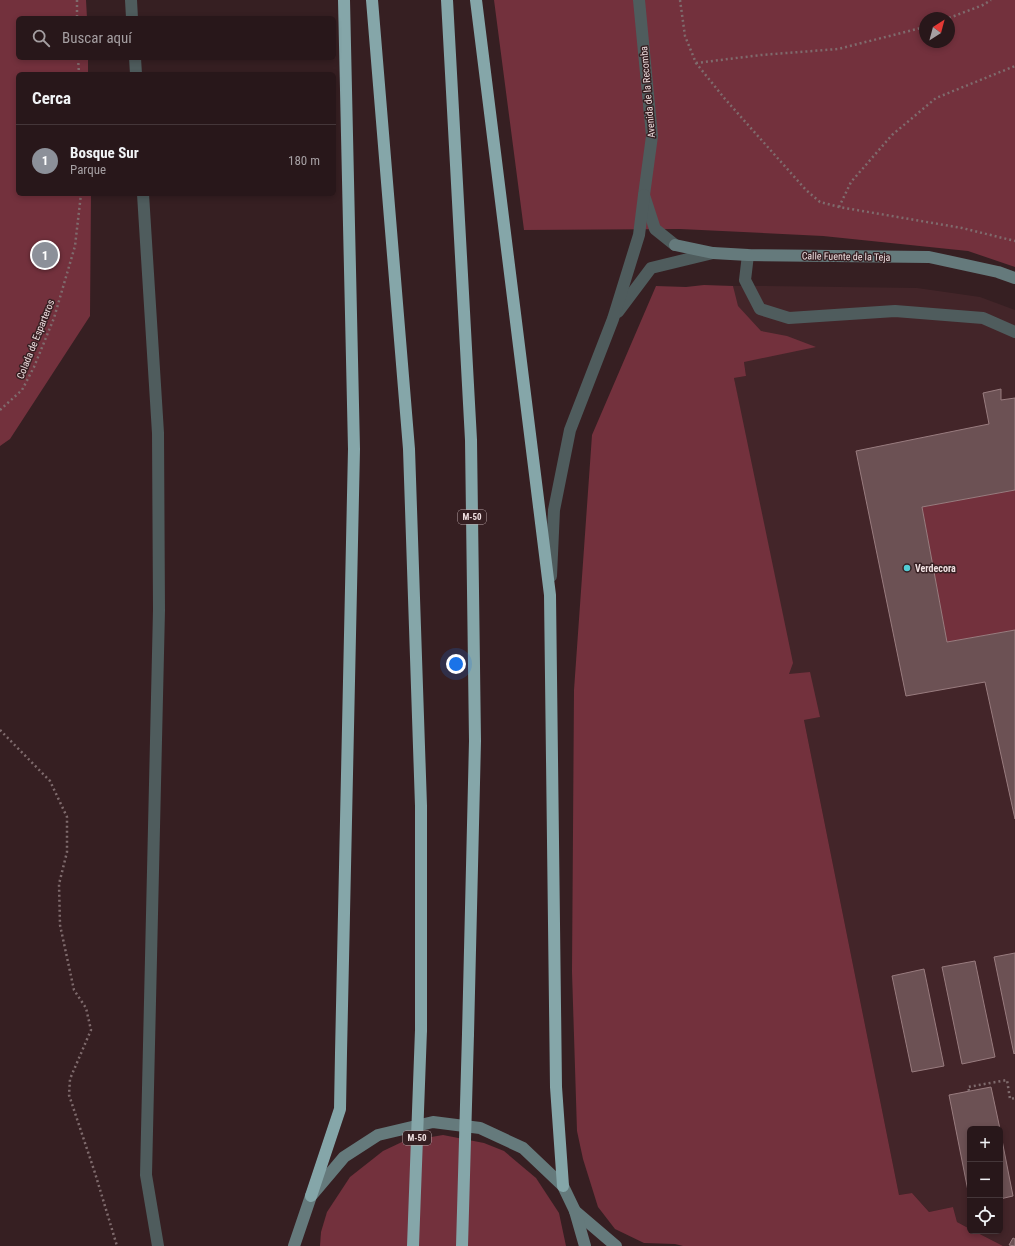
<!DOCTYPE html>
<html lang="es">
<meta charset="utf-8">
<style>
:root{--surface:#28171a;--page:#302023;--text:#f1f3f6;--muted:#a59fa2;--line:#443639;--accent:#8c9099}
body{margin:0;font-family:"Roboto Condensed",sans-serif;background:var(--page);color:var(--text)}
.controls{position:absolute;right:12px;bottom:12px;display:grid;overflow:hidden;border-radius:6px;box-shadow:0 2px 6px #0003}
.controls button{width:36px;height:36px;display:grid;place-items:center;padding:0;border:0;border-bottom:1px solid var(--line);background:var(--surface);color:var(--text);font:20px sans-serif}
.compass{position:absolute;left:919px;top:12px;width:36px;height:36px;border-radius:50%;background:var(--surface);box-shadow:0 2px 6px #0003;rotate:36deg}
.you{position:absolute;left:456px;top:664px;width:14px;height:14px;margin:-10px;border:3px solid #fff;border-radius:50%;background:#1a73e8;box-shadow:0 0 0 6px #1a73e833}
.badge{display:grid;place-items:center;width:26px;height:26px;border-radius:50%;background:var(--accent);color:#fff;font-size:13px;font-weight:700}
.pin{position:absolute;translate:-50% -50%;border:2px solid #fff;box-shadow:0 1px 4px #0006}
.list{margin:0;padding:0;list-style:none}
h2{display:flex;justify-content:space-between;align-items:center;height:52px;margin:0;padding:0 16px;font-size:17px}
h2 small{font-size:13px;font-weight:400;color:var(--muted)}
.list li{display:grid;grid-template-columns:26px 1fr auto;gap:12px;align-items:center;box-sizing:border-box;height:72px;padding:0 16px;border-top:1px solid var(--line)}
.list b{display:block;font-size:15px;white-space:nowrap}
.list p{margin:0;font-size:13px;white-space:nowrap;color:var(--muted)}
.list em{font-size:13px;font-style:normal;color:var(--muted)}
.icon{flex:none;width:22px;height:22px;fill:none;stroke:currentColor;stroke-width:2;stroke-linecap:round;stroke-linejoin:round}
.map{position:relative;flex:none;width:1015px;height:1246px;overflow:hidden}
.search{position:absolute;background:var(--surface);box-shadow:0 2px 6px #0003;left:16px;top:16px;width:320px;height:44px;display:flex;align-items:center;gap:10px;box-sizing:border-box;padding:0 14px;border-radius:6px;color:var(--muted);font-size:15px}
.panel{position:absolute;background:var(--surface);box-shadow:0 2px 6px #0003;left:16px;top:72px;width:320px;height:124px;border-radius:6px}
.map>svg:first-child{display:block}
</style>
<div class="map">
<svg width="1015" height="1246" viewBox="0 0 1015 1246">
<rect width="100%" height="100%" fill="#361f22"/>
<path fill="#432529" d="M733,286H767L917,288L980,297L1015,310V1246H1003L974,1231H1000V1129H970V1229L957,1222L953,1207L929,1212L912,1193L899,1195L804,720L819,717L789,675L734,378L746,376Z"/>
<g fill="#73313d" fill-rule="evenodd">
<path d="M0,0H86L87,18H18V58H88V74H18V194H91L90,316L10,439L0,446Z"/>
<path d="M494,0H1015V267L968,251L823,236L680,229L524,230ZM925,18H949V42H925Z"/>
<path d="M704,285L733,286L738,306L761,331L787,336L816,347L744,362L746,376L734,378L793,663L789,674L810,672L820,717L804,720L899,1195L912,1193L929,1212L953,1207L957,1222L970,1229V1231H974L1003,1246H683L675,1244L644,1243L615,1229L598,1207L583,1159L577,1131L572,972L574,690L592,435L656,286L686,287Z"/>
<path d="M1015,490V630L947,642L922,507Z"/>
<path d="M443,1135L484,1143L504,1151L536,1178L559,1213L566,1246H320L321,1232L327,1212L350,1177L383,1151L402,1142Z"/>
</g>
<g fill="#6c5154" stroke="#997c7f">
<path d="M1001,389V400L1015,398V490L922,507L947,642L1015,630V819L985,682L906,696L856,451L989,424L983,393Z"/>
<path d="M1015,953V1053L1014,1054L994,957Z"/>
<path d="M975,961L995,1057L962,1064L942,967Z"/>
<path d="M924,969L944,1066L912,1072L892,976Z"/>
<path d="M991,1087L1000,1129H970V1201L949,1095Z"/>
<path d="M1000,1130L1013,1196L1000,1199Z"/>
<path d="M1013,1238L1015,1239V1246L1009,1245Z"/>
</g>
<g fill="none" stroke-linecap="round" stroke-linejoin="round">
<g stroke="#7f6b6d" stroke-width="2.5" stroke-dasharray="2 3" stroke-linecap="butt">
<path d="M77,0V18"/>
<path d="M680,0L685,36L696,63L725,99L806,190L820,202L839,207L962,228L1015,241"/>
<path d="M949,18L983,5L991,0"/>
<path d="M78,58L79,74"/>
<path d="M696,63L761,55L838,49L925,27"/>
<path d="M839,207L851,182L892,135L936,98L1015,66"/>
<path d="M0,410L22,390L34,367L54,318L75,246L81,194"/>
<path d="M0,730L50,781L67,817V852L59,884L60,925L74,990L86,1008L91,1030L70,1079L69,1095L95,1173L117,1246"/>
<path d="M969,1091L968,1087L1007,1080L1010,1099L1015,1098"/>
</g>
<path stroke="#4f5c5d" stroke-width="12" d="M748,255L745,280L760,309L789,318L895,311L983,318L1015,332"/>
<g stroke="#4f5c5d" stroke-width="12">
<path d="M131,0L132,18"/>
<path d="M639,0L652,136L644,195L655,229L675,245"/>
<path d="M135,58L136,74"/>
<path d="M143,194L158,433L159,610L146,1175L158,1246"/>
<path d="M618,312L651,268L713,253"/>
<path d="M551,576L554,510L570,430L613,319L639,235L644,195"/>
</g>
<g stroke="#657a7c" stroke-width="12">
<path d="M675,245L713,253L748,255L929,257L998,272L1015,278"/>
<path d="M575,1211L616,1246"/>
<path d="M294,1246L311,1196L344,1157L378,1135L433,1122L480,1128L523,1148L563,1186L575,1211L585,1246"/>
</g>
<g stroke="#85a6a9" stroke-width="12">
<path d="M372,0L409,449L421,806V1030"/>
<path d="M447,0L471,440L475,741L468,1034"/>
<path d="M476,0L550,595L556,1087L563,1186"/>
<path d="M311,1196L340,1109L341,1053L354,449L344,0"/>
</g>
<g stroke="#85a6a9" stroke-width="12">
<path d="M413,1246L421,1030"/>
<path d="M462,1246L468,1034"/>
</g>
</g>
<circle fill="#52ccd5" stroke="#361f22" stroke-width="1.5" cx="907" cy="568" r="4"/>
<g text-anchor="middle" stroke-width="3" stroke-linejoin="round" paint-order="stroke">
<g fill="#361f22" stroke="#b8a5a7" stroke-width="1">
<rect x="458" y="510" width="28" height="14" rx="3"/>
<rect x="403" y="1131" width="28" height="14" rx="3"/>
</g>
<g font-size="9" font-weight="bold" fill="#efdfe0">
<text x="472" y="520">M-50</text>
<text x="417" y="1141">M-50</text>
</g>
<g font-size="10" fill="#efdfe0" stroke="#361f22">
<text transform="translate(647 92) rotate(-95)" y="4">Avenida de la Recomba</text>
<text transform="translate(846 256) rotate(1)" y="4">Calle Fuente de la Teja</text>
<text transform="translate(35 339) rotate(-68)" y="4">Colada de Esparteros</text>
</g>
<g font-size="10" font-weight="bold" fill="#efdfe0" stroke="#361f22" text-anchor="start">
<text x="915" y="572">Verdecora</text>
</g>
</g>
</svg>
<div class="controls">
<button>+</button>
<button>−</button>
<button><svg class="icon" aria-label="locate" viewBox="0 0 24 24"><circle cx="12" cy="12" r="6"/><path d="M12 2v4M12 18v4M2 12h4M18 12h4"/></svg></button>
</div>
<svg class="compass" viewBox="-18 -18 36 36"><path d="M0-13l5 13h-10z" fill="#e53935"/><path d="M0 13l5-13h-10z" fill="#a59fa2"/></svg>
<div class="you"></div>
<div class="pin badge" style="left:45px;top:255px">1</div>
<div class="search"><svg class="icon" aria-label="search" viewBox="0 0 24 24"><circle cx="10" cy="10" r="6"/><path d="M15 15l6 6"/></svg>Buscar aquí</div>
<section class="panel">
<h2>Cerca<small></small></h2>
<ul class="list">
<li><span class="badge">1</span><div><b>Bosque Sur</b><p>Parque</p></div><em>180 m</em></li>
</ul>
</section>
</div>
